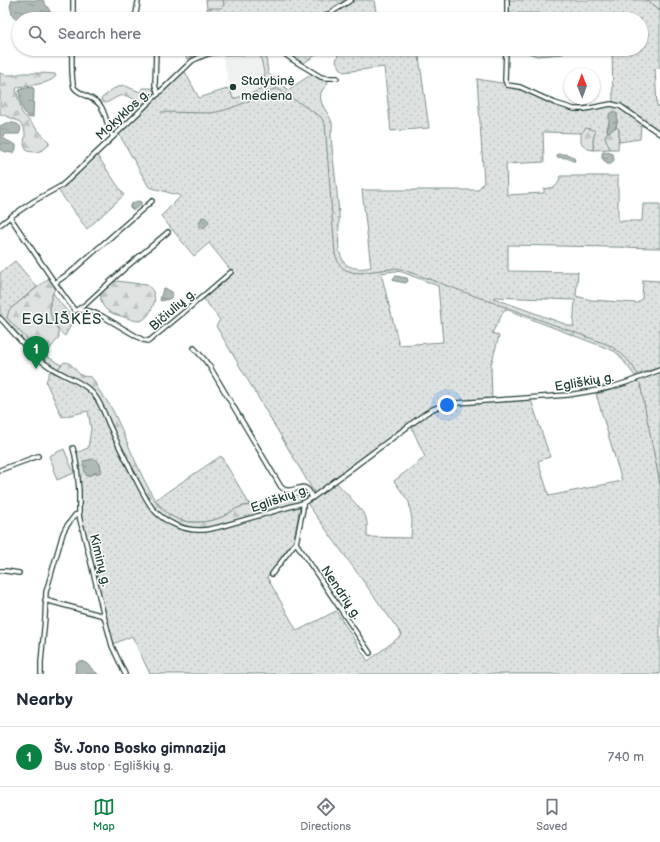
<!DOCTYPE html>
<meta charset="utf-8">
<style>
:root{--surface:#fff;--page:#f6f6f7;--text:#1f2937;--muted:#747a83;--line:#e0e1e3;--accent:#0b8043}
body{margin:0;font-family:"Balsamiq Sans",sans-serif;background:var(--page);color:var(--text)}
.compass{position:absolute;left:564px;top:68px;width:36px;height:36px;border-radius:50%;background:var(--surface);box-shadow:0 1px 3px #0004;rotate:359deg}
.you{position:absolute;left:447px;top:405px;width:14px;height:14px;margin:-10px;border:3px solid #fff;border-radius:50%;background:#1a73e8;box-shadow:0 0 0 6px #1a73e833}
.badge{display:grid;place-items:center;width:26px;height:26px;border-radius:50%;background:var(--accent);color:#fff;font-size:13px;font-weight:700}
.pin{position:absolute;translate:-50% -33px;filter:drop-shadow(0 1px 2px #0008)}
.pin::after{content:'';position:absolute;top:21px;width:14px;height:12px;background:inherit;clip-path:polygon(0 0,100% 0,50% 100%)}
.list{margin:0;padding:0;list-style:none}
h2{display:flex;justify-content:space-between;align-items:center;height:52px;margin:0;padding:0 16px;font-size:17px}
h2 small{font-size:13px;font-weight:400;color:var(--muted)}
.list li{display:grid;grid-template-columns:26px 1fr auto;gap:12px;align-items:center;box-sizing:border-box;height:60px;padding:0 16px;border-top:1px solid var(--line)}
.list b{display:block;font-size:15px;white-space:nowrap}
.list p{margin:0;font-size:13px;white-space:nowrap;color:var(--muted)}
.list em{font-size:13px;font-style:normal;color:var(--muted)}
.icon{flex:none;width:22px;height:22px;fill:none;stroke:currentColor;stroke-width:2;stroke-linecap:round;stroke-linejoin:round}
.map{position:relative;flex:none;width:660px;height:674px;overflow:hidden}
.search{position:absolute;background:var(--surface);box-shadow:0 1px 3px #0004;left:12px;right:12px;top:12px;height:44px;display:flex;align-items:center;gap:10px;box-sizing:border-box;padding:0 14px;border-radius:22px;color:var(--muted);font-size:15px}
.sheet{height:112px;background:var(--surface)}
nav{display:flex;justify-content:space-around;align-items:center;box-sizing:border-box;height:56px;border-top:1px solid var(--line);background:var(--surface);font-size:11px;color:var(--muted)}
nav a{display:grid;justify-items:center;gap:2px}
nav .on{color:var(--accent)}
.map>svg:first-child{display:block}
</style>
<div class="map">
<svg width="660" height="674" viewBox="0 0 660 674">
<defs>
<pattern id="grass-dots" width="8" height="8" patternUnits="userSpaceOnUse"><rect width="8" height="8" fill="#dee3e2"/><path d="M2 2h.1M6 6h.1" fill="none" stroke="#bec4c2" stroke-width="1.8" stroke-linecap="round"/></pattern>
<pattern id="forest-firs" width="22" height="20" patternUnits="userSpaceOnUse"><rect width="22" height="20" fill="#dee3e2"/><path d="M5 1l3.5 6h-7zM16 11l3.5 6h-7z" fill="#bec4c2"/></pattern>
<pattern id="water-ripples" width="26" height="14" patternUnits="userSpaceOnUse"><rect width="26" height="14" fill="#afbab7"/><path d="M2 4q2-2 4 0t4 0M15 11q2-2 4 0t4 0" fill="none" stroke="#8e9896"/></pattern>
</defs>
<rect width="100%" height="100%" fill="#fff"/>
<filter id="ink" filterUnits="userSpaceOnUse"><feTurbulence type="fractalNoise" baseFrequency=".025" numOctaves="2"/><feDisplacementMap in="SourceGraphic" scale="8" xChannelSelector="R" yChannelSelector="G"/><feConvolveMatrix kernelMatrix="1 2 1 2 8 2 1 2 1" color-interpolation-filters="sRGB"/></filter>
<g filter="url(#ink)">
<path fill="#eef1f0" d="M260,53L267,88L233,99L222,55Z"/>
<g fill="url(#grass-dots)" stroke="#7e908b" fill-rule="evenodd">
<path d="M223,0H345L316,19H209L207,8H212L224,5Z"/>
<path d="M355,0H374L376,12L367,19H325Z"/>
<path d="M508,0H644L660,11V68L655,69L657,106H660V131L625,106L621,104L613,102L612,49H641V19H541L540,13H508Z"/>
<path d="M277,49H325L302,64L282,51L266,56L268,73L270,75L278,80L288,90L312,74L319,79L327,80L328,83C326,87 322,89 321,93C318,104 330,114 332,123C333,128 331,132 331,136C333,162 337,188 339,214C340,229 335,249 344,262C350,270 363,269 371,267L362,190H478L484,182L477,79L501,83L504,82L508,86L524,89L574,110C589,112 603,105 617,106L656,133L641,125L640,139L619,142V129L616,127L617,118L609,122L607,129L608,132L605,137L610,149L593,150V140L595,132L592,130L586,128L581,133L543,132L544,162L506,164L507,195L544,193V189L555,187L559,182L560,176H618V221H642L643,204H660V248L508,245V271L578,272L576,296L591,300L637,303L642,299L643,280L660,281V367L639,374L635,376L619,355L614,351L505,309L492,333L499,336L491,365L492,400L442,404L429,409L333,479L315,494L216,326L220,320L204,299L233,273L209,243L194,256L161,216L181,196L149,187L119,134L150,105L184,70L199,98L230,88L233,99L267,88L260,53ZM395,271L402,272L438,286L443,342L399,345L381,273ZM494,297L575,300L573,327L493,298Z"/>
<path d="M340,49H351L353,52L357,49H418L429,128L391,131L384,67L343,72L336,61Z"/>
<path d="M516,49H577H568L563,54L537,56Z"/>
<path d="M97,155L124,195L87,229L58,190L74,178Z"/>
<path d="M15,261L37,287L9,310L40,352L61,365L58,369C34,357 18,335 0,315V273Z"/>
<path d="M53,293L61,304L74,319L65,336C63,334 60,332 58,329C50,320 47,304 53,293Z"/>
<path d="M50,371C63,377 80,383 90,393C100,403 105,422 111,435C122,460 137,485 150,509L155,514L168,523L198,531L300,506L294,540L267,577L297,631L336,611L368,661L402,635L307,503L315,499L336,482C343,490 362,509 366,518C368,524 367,531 367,537L411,538L412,520L409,502L394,481L425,457L411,426L429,413L442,407L458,405L531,400L550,457L538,461L549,496L622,481L596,394L615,389L660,372V674H150L132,636L113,644L81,514L80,477L76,453L88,448L91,429L88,411L62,417L46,382Z"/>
<path d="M221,456L250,505C246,506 241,506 238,508C231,511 226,516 219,518C203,524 182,524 168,514C163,510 159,504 155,500Z"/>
</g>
<g fill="url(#forest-firs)" stroke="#7e908b">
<path d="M206,0H223L224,5L221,8H207Z"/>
<path d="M644,0H660V11Z"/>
<path d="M183,49H208L209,51L199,53L187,59L183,51Z"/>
<path d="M0,73C10,77 15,74 25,73C35,73 45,73 55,74L56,76C49,85 29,85 18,87L16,89L22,113L49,142V145C41,152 37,153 27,151C23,144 24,144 25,136C26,121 11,118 0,114Z"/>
<path d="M123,85L140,92L142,88H151L155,92L142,105C135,100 129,94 120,96C115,97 110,102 105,103L101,100L102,98L113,89Z"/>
<path d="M616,127L619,129L618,149H610L605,137L608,132L615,128Z"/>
<path d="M586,128L593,130L595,132L593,140V150L588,149L581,143V133Z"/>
<path d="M49,278L56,287C49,298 48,309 53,322C56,327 59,330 59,337L47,353L44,354L40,352L7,318L9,310Z"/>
<path d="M117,281L147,285C153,289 156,296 154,303C152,310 147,320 139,321C134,321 128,318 124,317C118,315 111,314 107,310C104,308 103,306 102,303C97,292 107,284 117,281Z"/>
<path d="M65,362C73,363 75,371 81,375C85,378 89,375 92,378C95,381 96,386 98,389C103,396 109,403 113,411C126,437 135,464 149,489C153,498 159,507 167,513C173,518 182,521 189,522C202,523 216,521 228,514C231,512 234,509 238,508C245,505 254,504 262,502C276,499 290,497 303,494H307L308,498L303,501L215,526C210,527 205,528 200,528C182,528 163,519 152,505C138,479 124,452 111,425C106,414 103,402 94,393C85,382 71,376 58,369L63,363Z"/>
</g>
<path fill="#dee3e2" stroke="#7e908b" d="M64,449L74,473L57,480L53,469L54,468L49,456Z"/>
<g fill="url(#water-ripples)" stroke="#758883">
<path d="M12,0H43C46,7 53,11 51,19H16L13,17L10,6Z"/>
<path d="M32,87L34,89L33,117L29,118C22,113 20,99 19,91L21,89Z"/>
<path d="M612,112H615L617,114C618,123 617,129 608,132L607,130L609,124V114Z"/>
<path d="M6,123C14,122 25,124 19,134H5L3,135L4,139L16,145C17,157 7,152 0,150V126Z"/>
<path d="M604,152H607L613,154L614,160L611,164H607L602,158V153Z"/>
<path d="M558,154C564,154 570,154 574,158L575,161H573L567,158L557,157V155Z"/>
<path d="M137,201L141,202V204L134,210L132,209L130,207V205Z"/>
<path d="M202,217C205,217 208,219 209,222L204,228C201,229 199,228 198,225Z"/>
<path d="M395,276L407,278L408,281L406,283L395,281L393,279Z"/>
<path d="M165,288L172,292L173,296L169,299L161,301L160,300L163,289Z"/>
<path d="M94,459C99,460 102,467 101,472L87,476L85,473L83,461Z"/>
<path d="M79,661C88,661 91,670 98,674H75L76,664Z"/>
</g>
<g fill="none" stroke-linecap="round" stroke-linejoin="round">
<g stroke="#758883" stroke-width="1">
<path d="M648,0L660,10"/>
<path d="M161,112L211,113C233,110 254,98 274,89H278L321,117L325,124L335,254C339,267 344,272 359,273L397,268L404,270L609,345C621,352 630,360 637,373"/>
<path d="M640,383L660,484"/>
</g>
<defs>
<g id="minor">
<path d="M507,0V19"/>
<path d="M73,19V0"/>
<path d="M135,19L138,2"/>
<path d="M321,19L351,0"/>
<path d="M72,49C72,58 71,80 74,87C75,90 78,91 81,93C87,97 95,99 100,105C107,114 106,127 113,137"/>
<path d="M156,49L155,85L158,94"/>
<path d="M278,49L293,60L321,77L326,78H337"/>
<path d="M506,49L505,80L507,85L520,87L555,103L574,109H585L611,104L620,106L660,134"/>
<path d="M10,217L55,283L75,311L86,304L123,270L168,232"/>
<path d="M0,225L10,217L34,201L61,186L69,179L113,137L192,61C198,58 205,54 212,53C231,50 250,54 269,49"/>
<path d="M55,283L72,271L152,201"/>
<path d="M79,310L90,311L102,316L143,340L149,341L189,308L231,272"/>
<path d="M0,318C15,334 29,353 47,365C62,376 84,381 95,396C103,406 106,420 112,431C118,445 125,458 132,472C138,483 145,499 153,509C164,522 184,531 202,530C208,530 214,528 219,527L303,503L312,498L426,413L433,409L443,405L457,403L568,395L598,390L612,387L628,382L660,370"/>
<path d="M194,348L204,359L210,367L281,487C290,496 300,483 307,489C310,491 311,496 312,498"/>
<path d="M73,448L75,455L77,468L79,491V514L80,520L84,535L104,616L112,646L125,674"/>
<path d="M0,470L38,456"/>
<path d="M296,543L370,653"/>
<path d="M0,571H6L19,573"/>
<path d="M272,574L293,546L296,543L303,509V503"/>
<path d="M45,600L104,616"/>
<path d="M41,674V662L45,618L46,592L63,533L66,527L75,515L79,514"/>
</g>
</defs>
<use href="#minor" stroke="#1f3d34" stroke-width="6"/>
<use href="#minor" stroke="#fff" stroke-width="3.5"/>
</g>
</g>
<circle fill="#1f3d34" stroke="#fff" stroke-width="1.5" cx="233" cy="87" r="4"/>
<g text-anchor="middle" stroke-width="3" stroke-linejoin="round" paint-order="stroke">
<g font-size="13" fill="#1f3d34" stroke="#fff" text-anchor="start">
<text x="241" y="85">Statybinė<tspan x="241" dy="15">mediena</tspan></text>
</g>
<g font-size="13" fill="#1f3d34" stroke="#fff">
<text transform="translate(122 114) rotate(-43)" y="5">Mokyklos g.</text>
<text transform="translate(172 309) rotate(-41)" y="5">Bičiulių g.</text>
<text transform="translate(584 381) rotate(-10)" y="5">Egliškių g.</text>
<text transform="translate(279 498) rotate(-19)" y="5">Egliškių g.</text>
<text transform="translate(101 560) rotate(76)" y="5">Kiminų g.</text>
<text transform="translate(342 592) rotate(56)" y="5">Nendrių g.</text>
</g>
<g font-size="15" letter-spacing="1" fill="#1f3d34" stroke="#fff">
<text x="62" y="324">EGLIŠKĖS</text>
</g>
</g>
</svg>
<svg class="compass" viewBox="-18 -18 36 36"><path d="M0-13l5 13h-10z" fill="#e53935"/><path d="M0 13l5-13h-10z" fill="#747a83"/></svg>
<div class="you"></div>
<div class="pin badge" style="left:36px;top:369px">1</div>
<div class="search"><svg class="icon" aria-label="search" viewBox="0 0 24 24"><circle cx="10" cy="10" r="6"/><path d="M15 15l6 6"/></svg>Search here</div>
</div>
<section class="sheet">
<h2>Nearby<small></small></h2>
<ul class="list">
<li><span class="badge">1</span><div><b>Šv. Jono Bosko gimnazija</b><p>Bus stop · Egliškių g.</p></div><em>740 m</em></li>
</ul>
</section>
<nav>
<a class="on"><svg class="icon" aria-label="map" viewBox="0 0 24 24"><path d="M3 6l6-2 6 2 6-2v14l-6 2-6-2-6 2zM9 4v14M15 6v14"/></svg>Map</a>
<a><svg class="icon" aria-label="directions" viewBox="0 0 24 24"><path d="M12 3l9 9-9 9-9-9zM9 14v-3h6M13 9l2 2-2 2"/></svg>Directions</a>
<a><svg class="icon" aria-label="saved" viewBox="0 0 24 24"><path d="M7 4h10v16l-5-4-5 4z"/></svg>Saved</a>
</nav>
